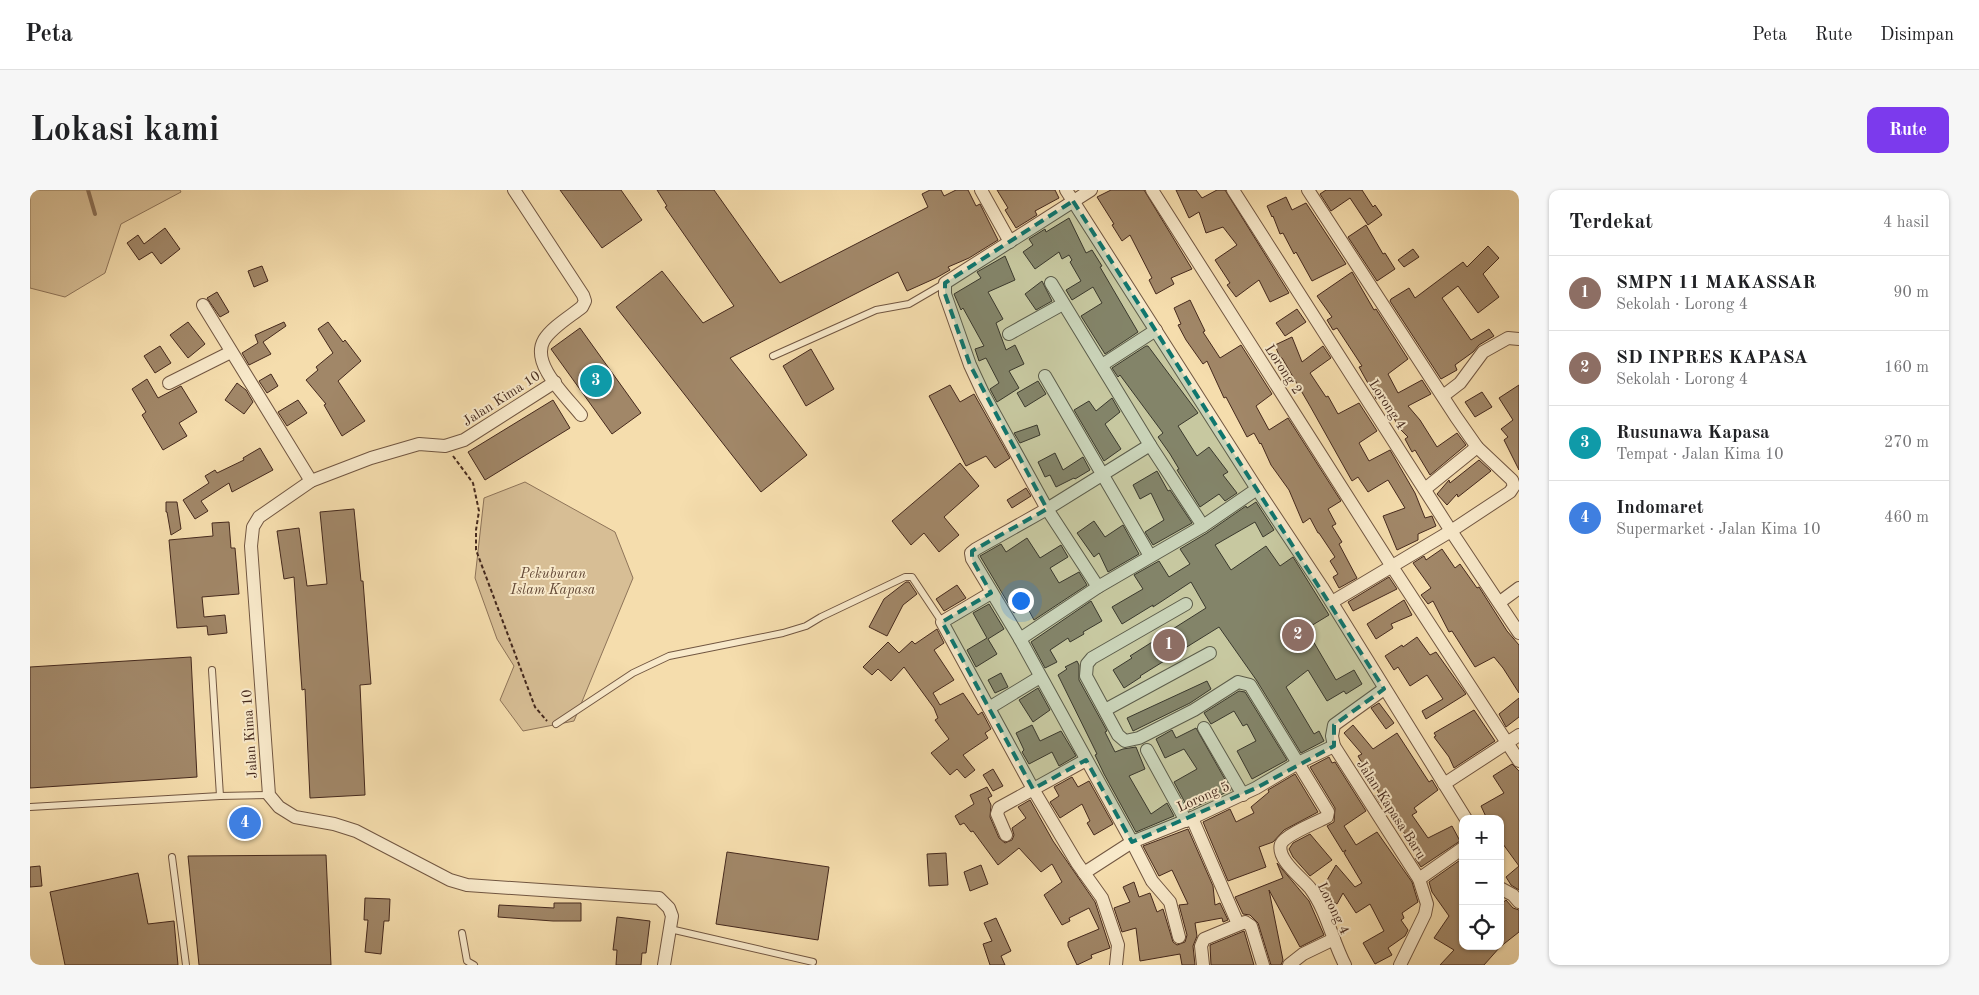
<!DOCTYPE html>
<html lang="id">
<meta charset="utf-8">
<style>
:root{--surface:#fff;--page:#f6f6f6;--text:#202124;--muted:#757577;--line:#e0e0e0;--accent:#7c3aed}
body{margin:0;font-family:"Old Standard TT",serif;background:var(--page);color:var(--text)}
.controls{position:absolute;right:15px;bottom:15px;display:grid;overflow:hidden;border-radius:10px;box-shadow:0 1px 4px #0004}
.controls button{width:45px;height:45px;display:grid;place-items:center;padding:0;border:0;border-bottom:1px solid var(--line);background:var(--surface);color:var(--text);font:25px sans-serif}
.you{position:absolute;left:990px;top:410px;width:18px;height:18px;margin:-12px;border:4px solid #fff;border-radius:50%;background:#1a73e8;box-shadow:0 0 0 8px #1a73e833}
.badge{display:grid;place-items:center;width:32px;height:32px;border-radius:50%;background:var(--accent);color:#fff;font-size:16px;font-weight:700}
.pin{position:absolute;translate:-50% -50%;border:2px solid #fff;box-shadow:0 1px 5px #0006}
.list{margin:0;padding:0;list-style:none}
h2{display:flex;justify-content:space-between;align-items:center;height:65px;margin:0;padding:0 20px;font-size:21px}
h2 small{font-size:16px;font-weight:400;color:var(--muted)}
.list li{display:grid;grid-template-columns:32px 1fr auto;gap:15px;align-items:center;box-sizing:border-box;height:75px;padding:0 20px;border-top:1px solid var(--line)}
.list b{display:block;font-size:19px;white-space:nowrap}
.list p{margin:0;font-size:16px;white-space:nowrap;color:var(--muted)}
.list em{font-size:16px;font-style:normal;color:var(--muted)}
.icon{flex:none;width:28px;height:28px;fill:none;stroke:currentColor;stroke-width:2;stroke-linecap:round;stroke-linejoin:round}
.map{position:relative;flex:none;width:1489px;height:775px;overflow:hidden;border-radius:10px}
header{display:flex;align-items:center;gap:30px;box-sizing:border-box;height:70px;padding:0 25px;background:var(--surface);border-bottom:1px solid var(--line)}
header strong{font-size:24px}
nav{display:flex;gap:28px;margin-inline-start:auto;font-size:18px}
.intro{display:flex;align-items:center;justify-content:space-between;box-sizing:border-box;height:120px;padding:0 30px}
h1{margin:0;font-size:35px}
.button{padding:12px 22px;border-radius:10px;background:var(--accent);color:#fff;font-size:18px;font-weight:700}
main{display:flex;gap:30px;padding:0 30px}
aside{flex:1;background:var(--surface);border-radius:10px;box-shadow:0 1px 4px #0004}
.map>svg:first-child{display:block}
</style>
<header>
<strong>Peta</strong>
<nav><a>Peta</a><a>Rute</a><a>Disimpan</a></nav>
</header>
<div class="intro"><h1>Lokasi kami</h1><a class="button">Rute</a></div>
<main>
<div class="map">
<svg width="1489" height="775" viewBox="0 0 1489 775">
<rect width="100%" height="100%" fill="#f5ddad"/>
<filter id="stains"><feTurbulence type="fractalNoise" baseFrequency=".004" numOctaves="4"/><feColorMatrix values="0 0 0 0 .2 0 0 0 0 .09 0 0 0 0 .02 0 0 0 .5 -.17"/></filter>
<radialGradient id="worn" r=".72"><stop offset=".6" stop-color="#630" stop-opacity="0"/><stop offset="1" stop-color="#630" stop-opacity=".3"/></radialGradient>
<g fill="#d7be95" stroke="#8e7459">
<path d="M0,0H150L151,2L91,34L75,83L35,107L0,98Z"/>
<path d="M495,292L585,342L603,388L544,531L493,541L470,510L484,476L467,449L445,388L454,308Z"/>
</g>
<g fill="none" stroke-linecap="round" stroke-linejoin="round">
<path stroke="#8b7056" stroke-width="4" d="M58,0L65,24"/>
</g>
<g fill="#a18768" stroke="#45291d">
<path d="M530,0H591L612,30L572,58Z"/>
<path d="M627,0H684L750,93L898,17L892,4L900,0H911L914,6L926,0H938L946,16L950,14L968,50L939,68L918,77L920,80L906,88L877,101L868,82L700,168L777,265L731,302L586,117L632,81L673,133L704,116L635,17L637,16Z"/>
<path d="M967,0H1025L1029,8L1005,21L1007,25L986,38L975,20L978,18Z"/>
<path d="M1081,0H1114L1162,79L1141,88L1144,94L1126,104L1119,90L1122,88L1100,45L1092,51L1082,35L1084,34L1067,7Z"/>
<path d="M1146,0H1166L1172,8L1187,0H1195L1259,103L1240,112L1229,90L1206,107L1197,95L1200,93L1185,70L1207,55L1193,37L1176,43L1169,22L1159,28Z"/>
<path d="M1296,0H1332L1343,17L1345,15L1352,25L1338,35L1320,8L1301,21L1290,4Z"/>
<path d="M1256,7L1262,20L1276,13L1316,74L1282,91L1266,62L1264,64L1253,43L1250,44L1243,26L1242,27L1237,16Z"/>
<path d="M1039,28L1056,63L1062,60L1072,76L1070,77L1108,142L1075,164L1051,126L1072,113L1063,97L1042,110L1036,100L1051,91L1040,72L1042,70L1039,65L1032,69L1029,62L1005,79L993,62L1003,55L999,49L1015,39L1016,42Z"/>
<path d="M1336,35L1353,64L1355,63L1365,79L1347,91L1318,47Z"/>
<path d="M135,38L150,59L131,74L122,62L109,70L97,53L108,45L114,54Z"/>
<path d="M1458,56L1469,68L1453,84L1469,107L1448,123L1428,96L1412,108L1441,150L1459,139L1464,146L1449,155L1443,162L1425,175L1427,180L1411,189L1360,111L1361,109L1379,98L1385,108L1433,72L1437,77Z"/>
<path d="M1383,59L1389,67L1374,77L1368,70Z"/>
<path d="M975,66L985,90L958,102L973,129L966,133L976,160L985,155L994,174L979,181L989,198L967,212L960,199L969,193L956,168L949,171L945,159L954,156L933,118L931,120L924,104L951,88L947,82Z"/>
<path d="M232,76L238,91L224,97L218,81Z"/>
<path d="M1322,82L1344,120L1346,119L1378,169L1358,184L1368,203L1392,190L1401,204L1378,216L1390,230L1407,257L1427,243L1436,255L1400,285L1385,260L1382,262L1375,249L1378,247L1369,238L1353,207L1346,209L1345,206L1329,177L1332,176L1307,138L1303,140L1297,130L1302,127L1287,106Z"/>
<path d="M1012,91L1022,111L1006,120L995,104Z"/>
<path d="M187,102L199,122L190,127L177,108Z"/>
<path d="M1160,110L1175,141L1173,142L1190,168L1211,155L1242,204L1226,216L1239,240L1258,228L1311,311L1298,319L1306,334L1302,336L1312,352L1309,354L1327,388L1309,398L1303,387L1308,384L1300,371L1305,367L1289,343H1288L1280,328L1273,333L1259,300L1241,275L1231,253L1230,254L1224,243L1217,247L1196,207L1194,208L1177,171L1173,174L1156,150L1148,135L1151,134L1144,118Z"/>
<path d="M1267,119L1276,132L1255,146L1246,133Z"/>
<path d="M158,132L175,154L158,168L140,145Z"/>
<path d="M254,132L256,136L233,152L241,164L219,175L212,163L228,153L225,145Z"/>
<path d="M298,132L313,152L315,150L331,171L308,191L335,231L312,246L294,215L296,214L276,190L288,180L286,177L303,163L288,139Z"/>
<path d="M550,138L611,223L582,244L521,159Z"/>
<path d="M1262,147L1272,172L1293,156L1301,168L1280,183L1296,207L1298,206L1308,224L1329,213L1347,241L1329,253L1339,271L1360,260L1385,303L1395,328L1402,326L1406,336L1388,344V350L1367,360L1353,326L1375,318L1358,290L1338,302L1328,287L1322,291L1280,216L1252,168H1250L1245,155Z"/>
<path d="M130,156L141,173L125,183L114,166Z"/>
<path d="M1116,156H1118L1168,223L1148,236L1167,266L1179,257L1198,282L1193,285L1207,303L1195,311L1189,304L1170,317L1147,280L1149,279L1140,264L1128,247L1133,243L1090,185L1088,187L1082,178Z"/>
<path d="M781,159L804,199L776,216L753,176Z"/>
<path d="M241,184L248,196L237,203L229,191Z"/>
<path d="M117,189L128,208L151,196L167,222L149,233L157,246L133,260L112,225L116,222L102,199Z"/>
<path d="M1008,191L1016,204L995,217L987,203Z"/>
<path d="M207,193L216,200L223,212L214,224L195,210Z"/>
<path d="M920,195L930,212L944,204L980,268L965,278L956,266L936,276L899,206Z"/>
<path d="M1489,195V280L1474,250L1478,247L1471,239L1483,230L1469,208Z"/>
<path d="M1452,202L1462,217L1445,227L1435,212Z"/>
<path d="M1082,208L1090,222L1075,234L1091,259L1074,271L1044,220L1059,211L1066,221Z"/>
<path d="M268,210L277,223L257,236L248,222Z"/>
<path d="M523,210L540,238L455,290L438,262Z"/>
<path d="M1007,235L1010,245L990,253L984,243Z"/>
<path d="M230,258L243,280L202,302L199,293L171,311L178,321L165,329L153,310L179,293L175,286L185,280L187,283L214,270L213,268Z"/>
<path d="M1025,263L1033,280L1053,267L1060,280L1045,289L1044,288L1026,297L1020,285L1015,287L1008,272Z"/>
<path d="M1449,270L1461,281L1428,307L1427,304L1417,315L1407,304L1419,290L1420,293Z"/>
<path d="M930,273L949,296L914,327L929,345L909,362L894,343L881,355L862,331Z"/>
<path d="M1127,281L1138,301L1140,300L1162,333L1123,355L1115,342L1134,330L1121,303L1110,309L1103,295Z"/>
<path d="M996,298L1001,306L982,318L977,310Z"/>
<path d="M136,312H147L151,339L141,345L137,322H136Z"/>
<path d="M1226,312L1244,340L1233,347L1225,332L1185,355L1201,380L1236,356L1250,376L1263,367L1299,425L1276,439L1306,490L1324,480L1332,494L1316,504L1314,501L1297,511L1278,480L1256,497L1284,544L1289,541L1294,551L1271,563L1227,491L1189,437L1110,486L1111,487L1094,498L1083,480L1102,468L1100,466L1176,418L1161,392L1123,417V415L1092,434L1082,417L1113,399L1104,385L1129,371L1139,387L1160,374L1150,359L1177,343L1216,316L1217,318Z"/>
<path d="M324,319L331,391H333L341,494L330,495L335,605L280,608L275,499L272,500L264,387L254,389L247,341L269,338L277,396L297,394L290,322Z"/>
<path d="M1064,331L1075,347L1093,335L1109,364L1078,382L1069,363L1064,367L1047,343Z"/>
<path d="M199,332L201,358H205L209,404L172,407L174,427L195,425L197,443L178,445L177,436L147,438L139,350L183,346L182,333Z"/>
<path d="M997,348L1010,368L1031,355L1038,367L1020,378L1029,393L1049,382L1057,395L1004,430L996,415L984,423L950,366L971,354L976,362Z"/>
<path d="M1412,359L1425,378L1430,374L1447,398L1449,397L1477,441L1489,455V503L1473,478L1464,467L1445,477L1422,441L1419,442L1403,411L1398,414L1391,405L1401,398L1383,373L1394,366L1396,370Z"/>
<path d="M1359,387L1367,399L1323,421L1318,412Z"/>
<path d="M876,392H879L887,404L873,415L857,446L839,437L854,409Z"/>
<path d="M927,395L936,408L914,421L906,409Z"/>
<path d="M1374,410L1382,425L1361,434L1363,438L1346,449L1337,434Z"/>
<path d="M1061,411L1072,431L1053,442L1054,444L1040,452L1038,448L1020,460L1027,472L1015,478L1001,452Z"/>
<path d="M959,414L974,439L958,449L967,464L946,477L937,460L957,448L943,423Z"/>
<path d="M907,439L914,453L904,460L924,490L903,503L910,515L933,503L948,525L952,522L961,539L955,543L958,548L933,565L945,580L935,588L927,579L920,585L901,563L919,549L905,530L908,528L904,518L874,477L861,491L848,479L842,485L833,477L858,452L869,463L882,451L885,454Z"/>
<path d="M1387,447L1400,465L1406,462L1436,504L1396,529L1392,521L1413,509L1397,485L1380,496L1368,477L1364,480L1355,466L1372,455L1373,457Z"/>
<path d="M161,467L167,587L0,598V477Z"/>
<path d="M1047,471L1049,475V490L1077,541L1075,542L1085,562L1093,559L1106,557L1115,579L1099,586L1121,624L1137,613L1144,626L1106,642L1074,584L1065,565L1067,564L1028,485L1037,479L1035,477Z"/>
<path d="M971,483L978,497L965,503L958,490Z"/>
<path d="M1177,491L1181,499L1160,513L1103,541L1097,528Z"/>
<path d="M1008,498L1020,520L1003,532L989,510Z"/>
<path d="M1209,501L1215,502L1257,570L1222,589L1207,561L1226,551L1217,534L1213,536L1204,521L1181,534L1174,523Z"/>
<path d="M1489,508V527L1476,537L1469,524Z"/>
<path d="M1349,513L1364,533L1356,539L1341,518Z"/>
<path d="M1444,520L1465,551L1424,578L1419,567L1404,547L1406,546L1404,543Z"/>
<path d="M1002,535L1010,551L1031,541L1046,566L1029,576L1022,562L999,574L992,562L994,560L986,543Z"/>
<path d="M1323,535L1343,559L1367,543L1399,592L1402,590L1408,600L1384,618L1387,622L1382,625L1398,648L1422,636L1430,651L1391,677L1385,668L1392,664L1380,645L1377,647L1370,637L1373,636L1358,614L1355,616L1352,612L1350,613L1345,605L1349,603L1328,566L1332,564L1314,543Z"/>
<path d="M1166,538L1201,600L1159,620L1144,592L1167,579L1154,559L1135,568L1126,549L1142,540L1146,548Z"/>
<path d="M1299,567L1302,573L1305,572L1336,621L1314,636L1326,655L1347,642L1382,692L1388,712L1372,723L1374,728L1371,730L1378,740L1375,746L1358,758L1362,765L1345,774L1333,753L1354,741L1340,714L1326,723L1313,703L1307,714L1295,707L1291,700L1306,675L1325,697L1332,693L1314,663L1316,660L1313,662L1297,636L1304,632L1305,618L1280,577Z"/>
<path d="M1482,574L1489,581V700L1481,695L1476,687L1489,676L1470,650V629H1457L1451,616L1474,603L1463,586Z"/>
<path d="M963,579L973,596L963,601L953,585Z"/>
<path d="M1265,584L1288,622L1254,640L1243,652L1229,657L1236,677L1198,691L1173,632L1200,619L1206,632L1224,623L1221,617L1239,602L1238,600Z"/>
<path d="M1042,587L1048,597L1059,591L1083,634L1064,645L1057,633L1060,631L1052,614L1030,628L1020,612L1029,606L1024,597Z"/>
<path d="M957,597L962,606L958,608L961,615L960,627L969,648L975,653L982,650L984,645L982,638L996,628L988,617L1000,610L1023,651L1065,712L1080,758L1061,765L1062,768L1047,775L1038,756V752L1069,739L1059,718L1039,728L1040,731L1032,735L1014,705L1032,692L1022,674L1011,682L989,658L968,675L943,641L941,642L934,633L930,635L925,626L944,614L940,605Z"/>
<path d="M219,623L221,642L210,643L208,624Z"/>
<path d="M1158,639L1183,696L1185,715L1190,713L1198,730L1193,732L1192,728L1165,733L1167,746L1163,756L1165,775H1152L1150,764L1110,771L1106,738L1092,742L1084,718L1100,712L1093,697L1104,692L1109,707L1120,703L1127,722L1133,719L1143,752L1147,755L1155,752L1157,745L1149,715L1158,714L1142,680L1129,686L1113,656Z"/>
<path d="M1280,644L1302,670L1280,686L1263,667L1259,659L1263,653Z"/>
<path d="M697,662L799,677L788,750L686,734Z"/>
<path d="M916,663L918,695L899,696L897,664Z"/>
<path d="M296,665L301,775H169L158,666Z"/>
<path d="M1433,668V756H1470V715L1476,710L1483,718L1489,720V742L1470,757L1454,775H1410L1424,760L1404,748L1419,726L1402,702L1399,692Z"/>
<path d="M1247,673L1279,711L1294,745L1270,757L1239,700L1253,770L1251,775H1241L1228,733L1220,725L1213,724L1205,707L1253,688Z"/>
<path d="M951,675L958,694L940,701L934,682Z"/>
<path d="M10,676L12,696L0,697V677Z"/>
<path d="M108,683L118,734L144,731L148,775H35L20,702Z"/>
<path d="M335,708L360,709L359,731H354L351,764L335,762L338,730H334Z"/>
<path d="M524,713H551V731H523L468,727L469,715L524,718Z"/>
<path d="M587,727L620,731L616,763H612L611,775H586L587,760H583Z"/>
<path d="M966,728L981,761L971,766L975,775H960L953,754L962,751L954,733Z"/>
<path d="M1214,741L1224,775H1181L1180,755Z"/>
</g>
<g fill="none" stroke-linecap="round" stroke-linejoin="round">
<defs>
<g id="service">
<path d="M743,166L846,120L879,114L915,93"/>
<path d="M182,480L190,606"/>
<path d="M526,534L603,483L639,466L753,443L776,436L791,427L875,387H882L912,432"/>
<path d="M0,617L190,606L239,605"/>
<path d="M142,667L156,775"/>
<path d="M640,739L783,772"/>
<path d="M432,743L437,771L444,775"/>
</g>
<g id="minor">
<path d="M484,0L553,105L555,111L552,117C541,126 522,137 514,150C500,174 537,207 551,225"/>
<path d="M951,0L980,52"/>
<path d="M1036,0L1227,299L1292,397L1436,629"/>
<path d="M1122,0L1361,375L1489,571"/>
<path d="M1203,0L1421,341L1489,443"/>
<path d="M1278,0L1426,227L1447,257L1482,290L1484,296L1480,302L1421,341L1302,412"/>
<path d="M1021,93L1120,255L1173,336"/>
<path d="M173,115L281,291"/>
<path d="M979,144L1033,114"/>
<path d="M1072,175L1126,140"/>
<path d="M1015,186L1120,366"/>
<path d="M525,192L434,250L415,256L389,254L341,268L281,291L229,327L223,337L221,356L239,605L249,617L265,627L304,634L326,641L420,690L437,695L629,708L639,718L642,726L634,775"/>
<path d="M139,193L201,162"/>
<path d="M1413,206L1430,193L1453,162L1478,148L1489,149"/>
<path d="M1395,299L1447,257"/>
<path d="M1068,397L1017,319L1120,255"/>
<path d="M961,403L912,432L1003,599L1047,673L1072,708L1088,755L1086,775"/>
<path d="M1470,412L1489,398"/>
<path d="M1156,414L1062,468L1057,474L1056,486L1088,545L1095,551L1109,548L1164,520L1208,492L1220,495L1298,622L1297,627C1287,632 1255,645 1251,654C1246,669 1272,688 1280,698C1297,721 1302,750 1315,775"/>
<path d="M990,449L942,369L941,363L946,359L1017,319L953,203L940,175L915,104V93L1061,0"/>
<path d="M1354,499L1304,535L1302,546L1304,556L1389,689L1397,714L1395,724L1370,775"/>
<path d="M959,518L1010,487"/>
<path d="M1075,520L1180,463"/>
<path d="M1174,538L1213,605"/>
<path d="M1117,560L1156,631"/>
<path d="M1414,594L1489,545"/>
<path d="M1162,628L1208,734"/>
<path d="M976,645L967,624L969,618L1056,570"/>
<path d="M1054,683L1102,652L1162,628L1226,598L1268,573L1304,556"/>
<path d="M1389,689L1433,658"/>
<path d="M1470,698L1483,705L1489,712"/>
<path d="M1149,747L1140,712L1122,691L1102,652L990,449L1068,397L1173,336L1227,299"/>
<path d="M1173,775L1171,756L1174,749L1215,732L1221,736L1233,775"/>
<path d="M1259,775L1273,764L1304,749"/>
</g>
</defs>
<use href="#service" stroke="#715641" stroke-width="8"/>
<use href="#minor" stroke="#715641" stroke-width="14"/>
<path stroke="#45291d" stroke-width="2" stroke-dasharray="4 2.5" stroke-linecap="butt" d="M423,266L443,293L449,321L446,340V360L505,517L517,531"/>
<use href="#service" stroke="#f8e9ca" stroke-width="6"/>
<use href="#minor" stroke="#f8e9ca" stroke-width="12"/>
</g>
<path fill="#0f766e" fill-opacity="0.2" stroke="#0f766e" stroke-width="4" stroke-dasharray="10 6" stroke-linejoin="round" d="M1043,11L1354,499L1304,535V556L1226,598L1102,652L1056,570L1003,599L912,432L961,403L942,369V361L1017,319L940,175L915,104V93Z"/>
<g text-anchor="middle" stroke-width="4" stroke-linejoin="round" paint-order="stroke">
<g font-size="14" fill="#45291d" stroke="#f8e9ca">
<text transform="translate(1254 179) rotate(57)" y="5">Lorong 2</text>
<text transform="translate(471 208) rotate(-33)" y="5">Jalan Kima 10</text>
<text transform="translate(1358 214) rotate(57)" y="5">Lorong 4</text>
<text transform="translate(219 544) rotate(-94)" y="5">Jalan Kima 10</text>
<text transform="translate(1173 606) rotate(-24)" y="5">Lorong 5</text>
<text transform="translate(1362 619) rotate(57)" y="5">Jalan Kapasa Baru</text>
<text transform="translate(1304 718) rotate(64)" y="5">Lorong 4</text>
</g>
<g font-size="14" font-style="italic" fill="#624735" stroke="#f8e9ca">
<text x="523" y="388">Pekuburan<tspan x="523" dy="16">Islam Kapasa</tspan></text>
</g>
</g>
<rect width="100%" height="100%" filter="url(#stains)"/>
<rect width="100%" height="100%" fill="url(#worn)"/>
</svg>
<div class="controls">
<button>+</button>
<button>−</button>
<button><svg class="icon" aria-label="locate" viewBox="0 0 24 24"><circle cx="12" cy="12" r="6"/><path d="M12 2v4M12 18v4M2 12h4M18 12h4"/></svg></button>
</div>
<div class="you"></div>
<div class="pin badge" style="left:1139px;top:455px;background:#8d6e63">1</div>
<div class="pin badge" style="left:1268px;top:445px;background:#8d6e63">2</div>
<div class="pin badge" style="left:566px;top:191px;background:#0f9aa8">3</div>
<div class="pin badge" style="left:215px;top:633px;background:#3f7fe0">4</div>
</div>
<aside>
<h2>Terdekat<small>4 hasil</small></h2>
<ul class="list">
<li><span class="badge" style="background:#8d6e63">1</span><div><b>SMPN 11 MAKASSAR</b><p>Sekolah · Lorong 4</p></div><em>90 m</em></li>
<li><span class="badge" style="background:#8d6e63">2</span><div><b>SD INPRES KAPASA</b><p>Sekolah · Lorong 4</p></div><em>160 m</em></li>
<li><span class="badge" style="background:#0f9aa8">3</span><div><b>Rusunawa Kapasa</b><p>Tempat · Jalan Kima 10</p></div><em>270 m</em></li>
<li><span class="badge" style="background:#3f7fe0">4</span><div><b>Indomaret</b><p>Supermarket · Jalan Kima 10</p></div><em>460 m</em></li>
</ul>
</aside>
</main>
